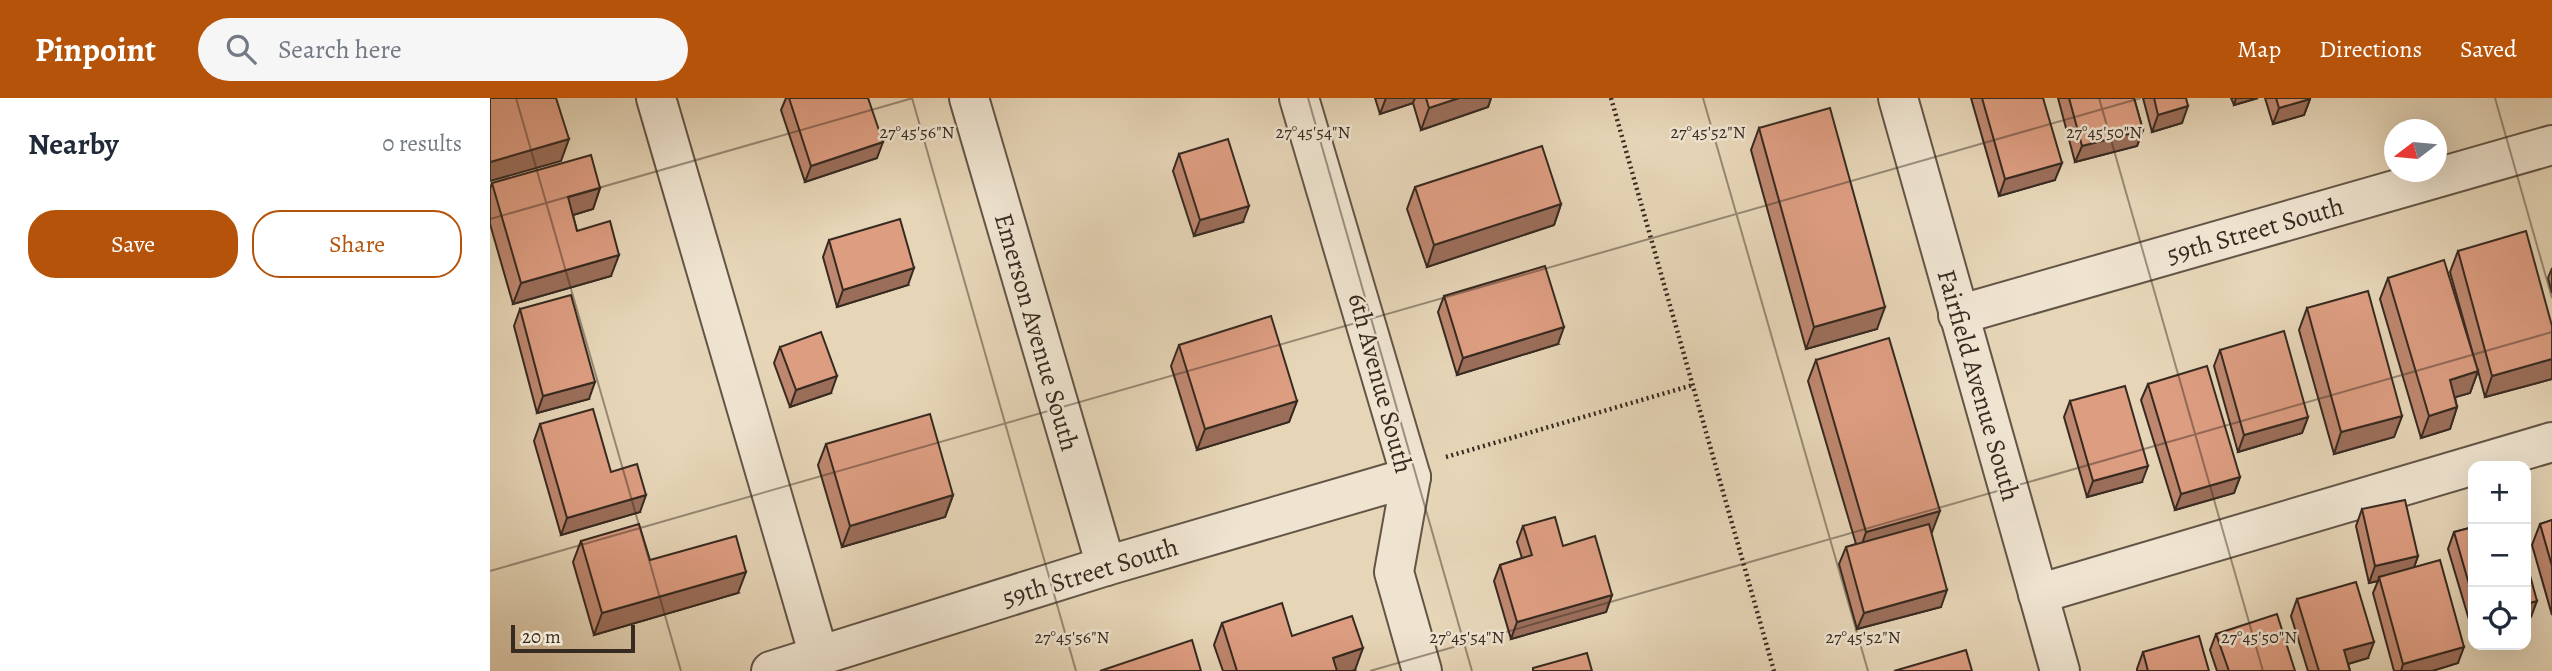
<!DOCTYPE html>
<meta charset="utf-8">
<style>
:root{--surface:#fff;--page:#f6f6f7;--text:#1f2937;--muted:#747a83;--line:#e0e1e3;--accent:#b45309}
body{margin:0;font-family:Alegreya,serif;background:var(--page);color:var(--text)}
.controls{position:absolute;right:21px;bottom:21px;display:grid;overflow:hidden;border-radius:14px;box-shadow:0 7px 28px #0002}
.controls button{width:63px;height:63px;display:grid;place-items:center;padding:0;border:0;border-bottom:2px solid var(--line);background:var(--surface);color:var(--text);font:35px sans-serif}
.compass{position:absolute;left:1894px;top:21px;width:63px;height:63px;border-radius:50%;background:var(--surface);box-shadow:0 7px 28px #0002;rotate:254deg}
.scale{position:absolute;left:21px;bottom:18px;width:124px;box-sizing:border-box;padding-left:7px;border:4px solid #372a21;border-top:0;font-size:19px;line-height:24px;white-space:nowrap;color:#372a21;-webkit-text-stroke:5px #efe4d0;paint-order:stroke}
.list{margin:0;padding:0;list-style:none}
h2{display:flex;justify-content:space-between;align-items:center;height:91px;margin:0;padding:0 28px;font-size:30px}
h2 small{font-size:23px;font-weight:400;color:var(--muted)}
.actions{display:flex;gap:14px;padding:21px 28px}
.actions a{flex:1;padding:16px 0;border:2px solid var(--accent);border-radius:28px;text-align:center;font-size:24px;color:var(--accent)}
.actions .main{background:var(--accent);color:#fff}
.icon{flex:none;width:38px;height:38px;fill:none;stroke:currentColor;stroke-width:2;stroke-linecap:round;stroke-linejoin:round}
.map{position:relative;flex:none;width:2062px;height:573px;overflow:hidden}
header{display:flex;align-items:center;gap:42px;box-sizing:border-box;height:98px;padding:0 35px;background:var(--accent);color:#fff}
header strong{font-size:33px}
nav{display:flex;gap:38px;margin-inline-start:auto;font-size:24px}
.search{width:490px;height:63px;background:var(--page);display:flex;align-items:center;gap:18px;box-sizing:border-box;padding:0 24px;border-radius:38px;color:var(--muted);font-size:26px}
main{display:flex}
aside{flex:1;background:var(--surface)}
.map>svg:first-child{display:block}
</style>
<header>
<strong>Pinpoint</strong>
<div class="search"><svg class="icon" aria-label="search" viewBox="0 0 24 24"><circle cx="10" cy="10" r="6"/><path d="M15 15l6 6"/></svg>Search here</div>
<nav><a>Map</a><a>Directions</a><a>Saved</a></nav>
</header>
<main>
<aside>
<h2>Nearby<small>0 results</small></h2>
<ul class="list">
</ul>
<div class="actions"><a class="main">Save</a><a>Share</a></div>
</aside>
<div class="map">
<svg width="2062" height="573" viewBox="0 0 2062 573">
<rect width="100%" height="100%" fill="#e6d5b7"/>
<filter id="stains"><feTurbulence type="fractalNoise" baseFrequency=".00286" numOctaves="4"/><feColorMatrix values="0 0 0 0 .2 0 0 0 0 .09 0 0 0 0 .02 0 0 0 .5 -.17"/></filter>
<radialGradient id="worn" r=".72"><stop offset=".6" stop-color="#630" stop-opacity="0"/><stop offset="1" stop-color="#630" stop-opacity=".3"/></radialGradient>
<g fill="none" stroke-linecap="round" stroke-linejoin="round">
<defs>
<g id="minor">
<path d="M166,0L329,558"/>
<path d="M479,0L616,468"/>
<path d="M809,0L921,379L904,474L932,573"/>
<path d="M1408,0L1570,573"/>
<path d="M1468,217L2062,47"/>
<path d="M1548,496L2062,344"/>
<path d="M281,573L616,468L921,379"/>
</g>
</defs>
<use href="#minor" stroke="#635546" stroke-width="42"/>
<g stroke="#372a21" stroke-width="4.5" stroke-dasharray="2 3.5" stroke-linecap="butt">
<path d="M1121,0L1284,573"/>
<path d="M956,359L1203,287"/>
</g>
<use href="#minor" stroke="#efe4d0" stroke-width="38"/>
</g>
<g fill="#be876f" stroke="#372a21" stroke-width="2">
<path d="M296,0H378L387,60L315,84L291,12Z"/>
<path d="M885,0H1001L998,9L931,32L923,5L890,16Z"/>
<path d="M1481,0H1553L1565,82L1509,98Z"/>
<path d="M1568,0H1644L1653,32L1647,48L1585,64Z"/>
<path d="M1653,0H1696L1692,25L1662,34Z"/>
<path d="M1741,0H1768L1744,7Z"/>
<path d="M1775,0H1820V1L1814,17L1783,26Z"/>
<path d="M1269,30L1387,231L1316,251L1261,52Z"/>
<path d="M689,56L753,124L704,138L683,73Z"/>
<path d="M2,85L110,90L103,111L83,117L87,133L121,178L23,206L0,126V91Z"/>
<path d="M925,89L1071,106L1064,127L937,169L917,111Z"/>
<path d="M339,142L418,187L347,209L333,159Z"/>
<path d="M1968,153L2062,228V281L1995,299L1988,273L1980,295L1965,299L1967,309L1960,331L1931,340L1890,201L1898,180L1986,267L1960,174Z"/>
<path d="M2062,170V195L2058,180Z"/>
<path d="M954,198L1068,246L967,277L948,214Z"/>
<path d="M1817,210L1912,318L1904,339L1844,356L1809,232Z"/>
<path d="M30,211L99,301L47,315L24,228Z"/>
<path d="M689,247L807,303L799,324L707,352L681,268Z"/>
<path d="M290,249L341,295L300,309L284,265Z"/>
<path d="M1730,252L1818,319L1812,335L1748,354L1724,268Z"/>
<path d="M1326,262L1442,434L1441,435L1451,509L1367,531L1349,466L1356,449L1366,446L1318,283Z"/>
<path d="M1658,286L1750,379L1744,395L1685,412L1651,302Z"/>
<path d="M1580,303L1652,384L1597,399L1574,319Z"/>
<path d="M50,326L121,374L150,414L71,437L44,343Z"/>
<path d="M336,346L463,397L455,419L352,449L328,367Z"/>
<path d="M1872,411L1928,458L1924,469L1968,565L1942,573H1904L1883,495L1888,483L1879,485L1866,428Z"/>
<path d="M2062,422V517L2042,447L2050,426Z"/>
<path d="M1033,428L1073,448L1122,497L1116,514L1021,541L1004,483L1010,467L1032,460L1027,444Z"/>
<path d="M1983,429V535L1958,451L1964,434Z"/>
<path d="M91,443L160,462L248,495L104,537L83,464Z"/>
<path d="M1807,501L1878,560L1858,566L1860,573H1818L1801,518Z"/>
<path d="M732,525L802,538L865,572L862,573H733L724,547Z"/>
<path d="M1726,536L1805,573H1727L1720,552Z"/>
<path d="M1653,554L1719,573H1647V571Z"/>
</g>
<g fill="#9b6e5a" stroke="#372a21" stroke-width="2">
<path d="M896,0H925L923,5L890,16Z"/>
<path d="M969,0H1001L998,9L931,32L939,10Z"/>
<path d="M1746,0H1768L1744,7Z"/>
<path d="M1820,1L1814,17L1783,26L1789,10Z"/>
<path d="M1698,8L1692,25L1662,34L1668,17Z"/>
<path d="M1653,32L1647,48L1585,64L1592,48Z"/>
<path d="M79,41L71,63L0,83V64Z"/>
<path d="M393,44L387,60L315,84L321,68Z"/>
<path d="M1572,65L1565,82L1509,98L1515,81Z"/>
<path d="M110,90L103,111L70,121L78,99Z"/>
<path d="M1071,106L1064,127L937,169L944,147Z"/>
<path d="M759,108L753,124L704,138L710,122Z"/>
<path d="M129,157L121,178L23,206L31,185Z"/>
<path d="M424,170L418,187L347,209L353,192Z"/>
<path d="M1395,209L1387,231L1316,251L1324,229Z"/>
<path d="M1074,229L1068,246L967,277L973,260Z"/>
<path d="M2062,261V281L1995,299L2002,278Z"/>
<path d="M1988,273L1980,295L1952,303L1960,282Z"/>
<path d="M347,278L341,295L300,309L306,292Z"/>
<path d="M105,284L99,301L47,315L53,298Z"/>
<path d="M807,303L799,324L707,352L715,331Z"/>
<path d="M1967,309L1960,331L1931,340L1939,318Z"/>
<path d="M1912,318L1904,339L1844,356L1851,334Z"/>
<path d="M1818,319L1812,335L1748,354L1754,337Z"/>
<path d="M1658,368L1652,384L1597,399L1603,383Z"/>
<path d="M1750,379L1744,395L1685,412L1691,396Z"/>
<path d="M156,397L150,414L71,437L77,420Z"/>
<path d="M463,397L455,419L352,449L360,428Z"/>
<path d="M1450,413L1442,434L1369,455L1376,434Z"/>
<path d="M1928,458L1922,475L1889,479L1888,483L1879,485L1885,468Z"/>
<path d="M256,474L248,495L104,537L112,515Z"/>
<path d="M1457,492L1451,509L1367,531L1374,515Z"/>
<path d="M1122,497L1116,514L1021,541L1027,524Z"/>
<path d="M2047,503L2041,519L2036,521V506Z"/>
<path d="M1884,544L1878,560L1848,569L1854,552Z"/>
<path d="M1974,549L1968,565L1942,573H1911L1913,566Z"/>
<path d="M873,550L865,572L862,573H838L843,560Z"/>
</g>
<g fill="#dd9d81" stroke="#372a21" stroke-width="2">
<path d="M0,0H66L79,41L0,64Z"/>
<path d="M299,0H378L393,44L321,68Z"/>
<path d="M936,0H969L939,10Z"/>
<path d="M1492,0H1553L1572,65L1515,81Z"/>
<path d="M1579,0H1644L1653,32L1592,48Z"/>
<path d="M1664,0H1696L1698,8L1668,17Z"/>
<path d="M1786,0H1820V1L1789,10Z"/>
<path d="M1340,10L1395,209L1324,229L1269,30Z"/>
<path d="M738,41L759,108L710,122L689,56Z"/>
<path d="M1052,48L1071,106L944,147L925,89Z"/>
<path d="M101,57L110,90L78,99L87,133L120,123L129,157L31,185L2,85Z"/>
<path d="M410,121L424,170L353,192L339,142Z"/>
<path d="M2036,133L2062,228V261L2002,278L1968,153Z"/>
<path d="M1954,162L1988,273L1960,282L1967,309L1939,318L1898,180Z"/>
<path d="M1055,168L1074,229L973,260L954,198Z"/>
<path d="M1878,193L1912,318L1851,334L1817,210Z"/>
<path d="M81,197L105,284L53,298L30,211Z"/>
<path d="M781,218L807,303L715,331L689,247Z"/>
<path d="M1794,233L1818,319L1754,337L1730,252Z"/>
<path d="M331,234L347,278L306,292L290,249Z"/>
<path d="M1399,240L1450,413L1376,434L1326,262Z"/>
<path d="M1717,268L1750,379L1691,396L1658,286Z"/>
<path d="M1635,288L1658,368L1603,383L1580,303Z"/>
<path d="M103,311L121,374L147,366L156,397L77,420L50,326Z"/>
<path d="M440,316L463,397L360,428L336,346Z"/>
<path d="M1915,402L1928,458L1885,468L1872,411Z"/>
<path d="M1065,419L1073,448L1105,438L1122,497L1027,524L1010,467L1042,457L1033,428Z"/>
<path d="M2062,422V468L2050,426Z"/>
<path d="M149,426L160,462L246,438L256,474L112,515L91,443Z"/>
<path d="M1439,426L1457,492L1374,515L1356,449Z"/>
<path d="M1983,429V500L1964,434Z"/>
<path d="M1950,462L1974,549L1913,566L1889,479Z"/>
<path d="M2036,463L2047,503L2036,506Z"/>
<path d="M1866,484L1884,544L1854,552L1860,573H1829L1807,501Z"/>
<path d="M792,505L802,538L862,518L873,550L843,560L847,573H747L732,525Z"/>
<path d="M1787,516L1805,573H1739L1726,536Z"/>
<path d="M1709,538L1719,573H1658L1653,554Z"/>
<path d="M702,542L711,573H610Z"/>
<path d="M1476,552L1482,573H1404Z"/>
<path d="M1097,555L1102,573H1043V570Z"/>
</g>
<path fill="none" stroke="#372a21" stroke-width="2" stroke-opacity="0.45" d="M26,0L191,573M422,0L586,573M818,0L982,573M1213,0L1378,573M1609,0L1773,573M2005,0L2062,200M0,121L423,0M0,473L1651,0M880,573L2062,234"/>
<g text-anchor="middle" stroke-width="5" stroke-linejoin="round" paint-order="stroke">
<g font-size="26" fill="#372a21" stroke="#efe4d0">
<text transform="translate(1765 132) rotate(-16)" y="9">59th Street South</text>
<text transform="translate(547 234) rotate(74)" y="9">Emerson Avenue South</text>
<text transform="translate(891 285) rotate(75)" y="9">6th Avenue South</text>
<text transform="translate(1489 287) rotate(74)" y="9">Fairfield Avenue South</text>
<text transform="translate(600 474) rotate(-17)" y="9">59th Street South</text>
</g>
</g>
<g font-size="18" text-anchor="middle" fill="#372a21" stroke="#efe4d0" stroke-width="5" stroke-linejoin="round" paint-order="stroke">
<text x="427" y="40">27°45'56"N</text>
<text x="823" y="40">27°45'54"N</text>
<text x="1218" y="40">27°45'52"N</text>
<text x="1614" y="40">27°45'50"N</text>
<text x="582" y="545">27°45'56"N</text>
<text x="977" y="545">27°45'54"N</text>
<text x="1373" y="545">27°45'52"N</text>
<text x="1769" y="545">27°45'50"N</text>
</g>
<rect width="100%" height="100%" filter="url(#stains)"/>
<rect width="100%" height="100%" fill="url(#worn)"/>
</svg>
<div class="controls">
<button>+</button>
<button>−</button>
<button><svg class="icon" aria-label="locate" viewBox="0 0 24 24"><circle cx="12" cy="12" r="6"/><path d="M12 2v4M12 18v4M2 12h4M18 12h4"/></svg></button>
</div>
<svg class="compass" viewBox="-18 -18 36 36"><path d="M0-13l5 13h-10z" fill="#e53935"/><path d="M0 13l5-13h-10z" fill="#747a83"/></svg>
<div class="scale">20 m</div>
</div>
</main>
